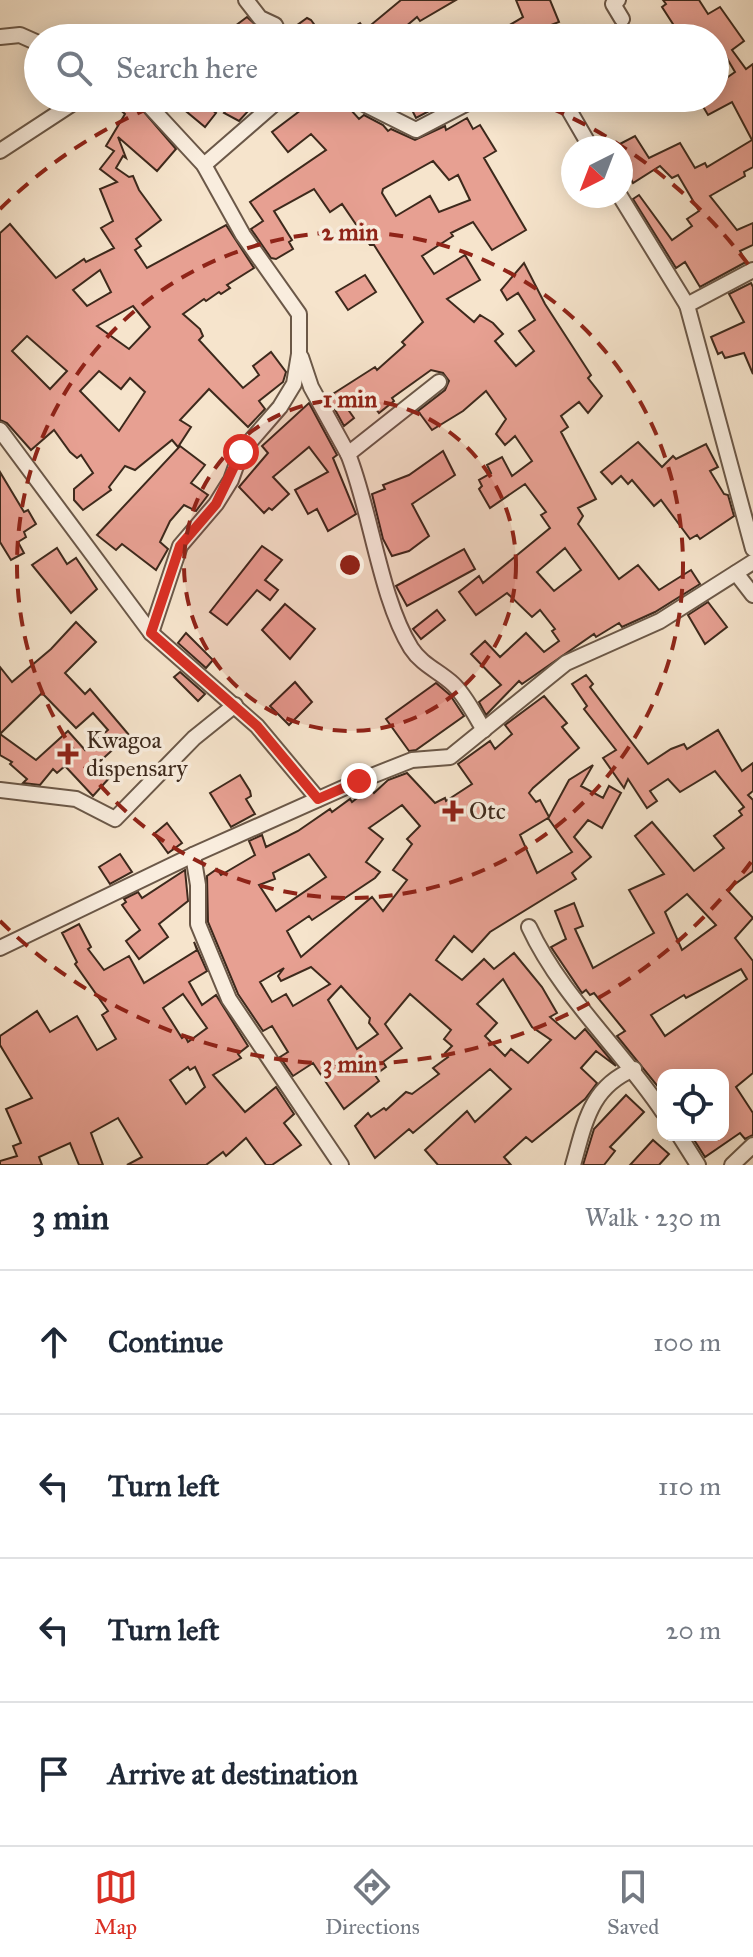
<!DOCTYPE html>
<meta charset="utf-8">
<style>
:root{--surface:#fff;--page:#f6f6f7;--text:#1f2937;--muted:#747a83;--line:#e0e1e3;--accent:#d93025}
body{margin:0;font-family:"IM FELL Great Primer",serif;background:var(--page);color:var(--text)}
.controls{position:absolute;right:24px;bottom:24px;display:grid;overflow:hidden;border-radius:16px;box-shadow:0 4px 20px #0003}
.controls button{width:72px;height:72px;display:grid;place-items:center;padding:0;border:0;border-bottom:2px solid var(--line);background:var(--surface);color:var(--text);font:40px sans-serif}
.compass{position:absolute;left:561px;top:136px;width:72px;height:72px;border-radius:50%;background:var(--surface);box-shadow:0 4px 20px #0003;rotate:222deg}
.stop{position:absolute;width:24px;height:24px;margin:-18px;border:6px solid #d93025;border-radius:50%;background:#fff}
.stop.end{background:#d93025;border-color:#fff;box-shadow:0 2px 8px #0008}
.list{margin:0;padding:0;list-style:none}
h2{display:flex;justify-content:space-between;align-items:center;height:104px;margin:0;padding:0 32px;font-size:34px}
h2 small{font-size:26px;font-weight:400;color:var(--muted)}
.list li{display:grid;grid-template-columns:52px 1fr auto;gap:24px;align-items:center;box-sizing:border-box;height:144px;padding:0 32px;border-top:2px solid var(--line)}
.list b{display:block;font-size:30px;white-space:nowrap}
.list em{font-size:26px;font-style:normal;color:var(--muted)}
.icon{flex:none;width:44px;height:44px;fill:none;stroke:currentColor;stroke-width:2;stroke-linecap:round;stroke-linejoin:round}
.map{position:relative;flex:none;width:753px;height:1165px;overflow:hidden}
.search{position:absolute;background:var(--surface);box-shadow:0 4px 20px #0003;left:24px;right:24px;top:24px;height:88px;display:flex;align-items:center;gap:20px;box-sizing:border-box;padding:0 28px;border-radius:44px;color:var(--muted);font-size:30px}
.sheet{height:680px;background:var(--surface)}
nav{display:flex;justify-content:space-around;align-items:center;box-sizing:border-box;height:112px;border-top:2px solid var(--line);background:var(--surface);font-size:22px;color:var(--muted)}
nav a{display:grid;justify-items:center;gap:4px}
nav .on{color:var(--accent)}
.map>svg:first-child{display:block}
</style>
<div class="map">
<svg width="753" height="1165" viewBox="0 0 753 1165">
<rect width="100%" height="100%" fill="#f6e4cc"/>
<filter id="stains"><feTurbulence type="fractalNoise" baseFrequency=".0025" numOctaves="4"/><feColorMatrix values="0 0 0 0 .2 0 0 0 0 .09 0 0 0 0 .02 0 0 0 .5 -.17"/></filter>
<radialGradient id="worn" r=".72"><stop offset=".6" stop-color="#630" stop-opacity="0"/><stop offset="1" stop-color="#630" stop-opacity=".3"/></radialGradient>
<g fill="#e7a092" stroke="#3d291c" stroke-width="2" fill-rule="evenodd">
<path d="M401,0H456L420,21L417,17L392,38H384L372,24Z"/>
<path d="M516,0H550L559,22L543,28L545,33L533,38H508L503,29L523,17Z"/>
<path d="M663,0H699L708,14L720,7L744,41L732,50L746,69L753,64V167L744,172L745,176L710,196L737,230L753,223V245L740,251L746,262L700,287L685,262L676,268L633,199L639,195L672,240L692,226L687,219L699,211L678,175L672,178L660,166L633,183L621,161V148L616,146L635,136L649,158L680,143L695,168L705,163L707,167L752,140L732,102L708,115L698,98H715V86L735,72L715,38H682L662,7L666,4Z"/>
<path d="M247,17L270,38H219Z"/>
<path d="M307,18L311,20L324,38H291L289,31Z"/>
<path d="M360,23L370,38H336Z"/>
<path d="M122,98H132L176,149L157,171L118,137L126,158L123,156L116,168L129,177L133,176L139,190L161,220L136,239L141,246L135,250L147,268L226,225L254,268L227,285L230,288L221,294L219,292L206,301L204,299L183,314L200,329L203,336L199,340L243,388L259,375L253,366L271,352L286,372L283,382L259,401L265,409L248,427L209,389L180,420L191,427L178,447L172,440L135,470L125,466L109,487L111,490L83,510L74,500V489L93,473L81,455L77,458L70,452L54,430L31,450L7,423L0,420V233L10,224L56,278L84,259L86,262L114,248L101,228L113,221L100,189L117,182L100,169L114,151L106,146L125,114L116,106ZM100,270L111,292L87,306L73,290ZM133,306L150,327L129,349L97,326ZM27,336L67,371L50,389L12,351ZM99,371L121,389L130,378L145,392L119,431L80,391Z"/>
<path d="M170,98H196L216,113L205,127Z"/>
<path d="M236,98H260L239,121L224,113Z"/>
<path d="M299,98H314L327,108L342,100L359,119L364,115L383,125L388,131L391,129L415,140L445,126L446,130L467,118L473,129L480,125L496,151L484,158L526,230L492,250L473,222L451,233L453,236L422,256L434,274L465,255L480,280L447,299L474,322L480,315L493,323L503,334L495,341L516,366L534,351L519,331L535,320L518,293L507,300L501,290L524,263L545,304L591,375L588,378L602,396L588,413L579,402L561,416L568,427L561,432L596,499L578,508L583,516L578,524L619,579L638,565L659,590L691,570L700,584L655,612L622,627L619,623L596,637L594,634L522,684L519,681L486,715L479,702L501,685L471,654L485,641L500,657L526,633L544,652L559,641L552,631L555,629L540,610L532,617L507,593L476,615L459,592L479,576L483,583L550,528L541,515L546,512L525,484L490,508L479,489L482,486L479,480L491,473L487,465L502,457L512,476L532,461L515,436L505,445L496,434L506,419L486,391L463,411L432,430L418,411L445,390L449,381L443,373L431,370L392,398L394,401L379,413L365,394L347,408L354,418L344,426L328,397L375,367L377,370L405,345L402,342L423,322L374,245H370L342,204L330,212L314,189L274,211L292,240L289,242L293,249L276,259L271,258L251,229L263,221L250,202L326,150L311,134L288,152L272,132L301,110L295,105ZM433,161L449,180L458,175L470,200L439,212L430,196L396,216L382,193L383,189ZM565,548L581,570L554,591L537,572Z"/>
<path d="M406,98H454L416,118Z"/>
<path d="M623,98H652L630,110Z"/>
<path d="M365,275L376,292L348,310L336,292Z"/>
<path d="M751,283L753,287V374L744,353L725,358L722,352L718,354L711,337L744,322L729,294Z"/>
<path d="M309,403L337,455L333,458L356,514L328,531L317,509L308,514L295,490L328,472L309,447L273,477L289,494L272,510L269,508L264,513L239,487L268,453L262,446Z"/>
<path d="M638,442L662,467L673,456L676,459L706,444L718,467L710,471L724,494L728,495L734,516L700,539L697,535L690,539L661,500L654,506L632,480L628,484L621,476L612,484L601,472Z"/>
<path d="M180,446L205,465L191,483L208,495L196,511L184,505L170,521L160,542L168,549L156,570L122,544L116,550L97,535Z"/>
<path d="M443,451L455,475L412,504L429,536L409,551L392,556L383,539L372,494L385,489L383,485L409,475Z"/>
<path d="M0,472L24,512L28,510L36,524L24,532L26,537L18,542L24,553L11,560L0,542Z"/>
<path d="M262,546L282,560L265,580L278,590L270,600L257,590L227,625L210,612Z"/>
<path d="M57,548L67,564L76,558L97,589L71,613L32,565Z"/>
<path d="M464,549L475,569L407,606L396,586Z"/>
<path d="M708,602L727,627L705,644L688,615Z"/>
<path d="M285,604L315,629L290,659L262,630Z"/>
<path d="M437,610L445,620L421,639L413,629Z"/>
<path d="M76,622L96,642L65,673L85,694L90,689L129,735L97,764L111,776L93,796L65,766L57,773L53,769L40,785L23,783L27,779L10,764L12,762L0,755V734L36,760L68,731L85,750L108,730L93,713L76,728L42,693L0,734V667L12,682L51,649Z"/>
<path d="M186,633L213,660L206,668L178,643Z"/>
<path d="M180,672L205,694L198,701L174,677Z"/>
<path d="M586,675L593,684L590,687L648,764L671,749L684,744L687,749L718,730L742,771L753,763V791L748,795L753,800V871L727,890L753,918L735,938L753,961V1073L736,1087L753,1113V1135L745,1139L740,1133L705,1157L691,1135H723V1075H663V1093L617,1036L625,1031L594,993L590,995L586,990L582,993L551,947L566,939L555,911L574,903L583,926L575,929L593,968L654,933L629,890L664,874L635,836L652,822L694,871L724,848L714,836L742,815L739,811L744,807L715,771L680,792L668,779L650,791L657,801L647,808L628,779L624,788L603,758L616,750L584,709L587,706L572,684ZM687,894L716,925L682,950L665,912ZM741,969L747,979L665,1036L651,1015L684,995L686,998Z"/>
<path d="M295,682L312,702L289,725L270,706Z"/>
<path d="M436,683L450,695L464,716L416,750L409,751L386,719Z"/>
<path d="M544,696L567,723L562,727L579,748L533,788L529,793L536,802L540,800L549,817L569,780L593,765L581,786L603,798L609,786L621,793L602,828L588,820L574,837L591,857L572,873L576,879L490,932L472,952L454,936L436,960L462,980L484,959L494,969L514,953L542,987L557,1013L550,1017L575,1039L585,1029L616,1066L596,1051L581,1068L597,1083L585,1099L532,1142L526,1137L504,1157L511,1165H438L425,1150L467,1111L475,1122L511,1089L490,1069L413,1133L409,1129L375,1158L355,1126L368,1113L371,1117L384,1108L386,1110L406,1092L412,1094L439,1074L433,1068L448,1057L445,1053L452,1046L444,1039L451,1030L410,994L385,1024L402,1048L383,1062L386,1067L375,1075L379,1081L344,1109L313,1063L293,1076L280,1057L288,1052L272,1026L263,1031L238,994L208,922L207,876L217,869L221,875L255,855L249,841L262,835L266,847L298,831L330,809L332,812L350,799L352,802L370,788L374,793L388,780L407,773L435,803L445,798L446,801L472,784L458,764L490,741L495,749L512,734L505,725ZM402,805L420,826L407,839L412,844L393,870L407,880L383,911L372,897L301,957L287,931L309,916L312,920L375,878L380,872L366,862L383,839L369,828ZM548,818L572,852L537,873L520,835ZM309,854L326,877L276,911L259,885L275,879L273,873ZM311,967L330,984L293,1006L286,994L272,1002L260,982L284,968L278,976L281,981ZM503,979L532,1027L551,1040L528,1063L511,1049L505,1056L485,1036L497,1023L477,1004ZM341,986L370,1018L369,1023L378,1034L357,1049L328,1000Z"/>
<path d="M240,775L250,791L251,796L246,799L255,814L231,827L210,793Z"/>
<path d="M167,823L182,843L168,853L154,834Z"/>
<path d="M120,854L132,872L110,884L99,867Z"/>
<path d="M185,870L188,901L159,924L168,937L139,959L126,941L140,930L122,905L126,902L124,899L138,892L142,898Z"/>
<path d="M79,924L91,947L88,949L104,970L129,956L144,983L197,950L194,942L207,971L189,982L202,1005L216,995L248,1046L238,1054L241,1058L213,1075L245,1112L276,1087L294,1114L284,1123L301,1145L272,1165H266L246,1138L226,1156L223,1152L206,1165H127L142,1157L118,1118L91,1133L103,1165H79L70,1143L39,1157L42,1165H0V1161L17,1156L13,1146L21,1143L6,1109L32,1098L0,1045V1036L37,1011L50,1032L77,1016L97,1050L116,1039L102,1015L108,1011L75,964L77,962L62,933ZM183,994L207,1028L188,1042L185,1036L182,1038L163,1008ZM188,1067L190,1070L195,1067L205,1087L186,1104L170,1080Z"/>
<path d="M626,1095L644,1112L610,1147L615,1151L604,1165H583L594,1129Z"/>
<path d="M653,1140L669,1154L659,1165H630Z"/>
</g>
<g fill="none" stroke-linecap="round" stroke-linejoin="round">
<defs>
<g id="street">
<path d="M246,0L260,18L275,25L281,38"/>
<path d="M618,0L613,4L622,19"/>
<path d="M0,37L20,35L38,43"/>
<path d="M142,98L204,165L243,235L299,314V354L294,384L280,407L241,452L231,480L216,504L180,546L151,633"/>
<path d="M352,98L416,130L477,98"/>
<path d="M562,98L591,148"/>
<path d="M0,151L81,98"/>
<path d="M204,165L281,98"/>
<path d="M620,196L687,305"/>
<path d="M753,270L687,305L753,549"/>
<path d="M301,357L311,387L348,454"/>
<path d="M439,382L348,454C371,511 380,598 411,648C422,665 439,671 453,684C466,696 475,716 484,730"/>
<path d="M0,430L151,633L257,726L318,799"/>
<path d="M736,573L753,595"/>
<path d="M0,790L76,799L115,819L194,738L235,705"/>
<path d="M193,855L198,885V924L229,999L341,1165"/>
<path d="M529,927C561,996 621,1049 663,1112"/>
<path d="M0,948L193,855L359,781L412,760L450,757L566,663L660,621L753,562"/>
<path d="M679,1135L698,1165"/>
<path d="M573,1165C585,1123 590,1087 634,1069"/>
<path d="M732,1165L753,1145"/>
</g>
</defs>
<use href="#street" stroke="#6b5848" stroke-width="18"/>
<use href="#street" stroke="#f9edde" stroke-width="14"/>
</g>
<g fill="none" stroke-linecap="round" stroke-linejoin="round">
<path stroke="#d93025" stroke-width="10" d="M241,452L216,504L180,546L151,633L257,726L318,799L359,781"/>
</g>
<circle cx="350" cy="565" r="166" fill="#8f2418" fill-opacity=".12"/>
<g fill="none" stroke="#8f2418" stroke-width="4" stroke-dasharray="14 10">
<circle cx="350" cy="565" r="166"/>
<circle cx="350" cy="565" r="333"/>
<path d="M751 862A499 499 0 0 1 0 921M0 209A499 499 0 0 1 171 99M529 99A499 499 0 0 1 751 268"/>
</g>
<g fill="#8f2418" stroke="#f9edde" stroke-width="3">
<path d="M64 742h8v8h8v8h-8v8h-8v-8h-8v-8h8z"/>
<path d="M449 799h8v8h8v8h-8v8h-8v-8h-8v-8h8z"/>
</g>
<g text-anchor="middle" stroke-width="7" stroke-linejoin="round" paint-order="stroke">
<g font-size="24" fill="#3d291c" stroke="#f9edde" text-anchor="start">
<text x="86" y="748">Kwagoa<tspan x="86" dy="28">dispensary</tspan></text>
<text x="469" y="819">Otc</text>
</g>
</g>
<circle cx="350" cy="565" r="12" fill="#8f2418" stroke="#f9edde" stroke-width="4"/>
<g font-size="24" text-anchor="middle" font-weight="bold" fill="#8f2418" stroke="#f9edde" stroke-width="7" stroke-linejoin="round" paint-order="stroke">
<text x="350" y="240">2 min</text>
<text x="350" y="407">1 min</text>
<text x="350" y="1072">3 min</text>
</g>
<rect width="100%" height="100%" filter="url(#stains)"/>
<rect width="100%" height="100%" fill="url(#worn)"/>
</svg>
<div class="controls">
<button><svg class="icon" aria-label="locate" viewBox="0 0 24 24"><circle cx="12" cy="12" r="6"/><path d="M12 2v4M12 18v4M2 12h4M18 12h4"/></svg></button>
</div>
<svg class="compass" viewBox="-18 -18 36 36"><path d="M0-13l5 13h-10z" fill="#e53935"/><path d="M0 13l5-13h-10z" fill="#747a83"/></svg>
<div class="stop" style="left:241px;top:452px"></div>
<div class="stop end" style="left:359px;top:781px"></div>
<div class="search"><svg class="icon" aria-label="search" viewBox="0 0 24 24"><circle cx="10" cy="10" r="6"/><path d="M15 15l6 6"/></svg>Search here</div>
</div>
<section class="sheet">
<h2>3 min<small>Walk · 230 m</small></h2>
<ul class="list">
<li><svg class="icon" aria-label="ahead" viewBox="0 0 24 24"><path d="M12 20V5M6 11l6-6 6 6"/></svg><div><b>Continue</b></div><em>100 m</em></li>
<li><svg class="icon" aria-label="left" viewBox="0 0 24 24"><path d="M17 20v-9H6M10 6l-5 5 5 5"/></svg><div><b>Turn left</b></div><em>110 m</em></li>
<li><svg class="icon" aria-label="left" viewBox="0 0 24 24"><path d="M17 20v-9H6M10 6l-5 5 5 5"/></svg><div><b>Turn left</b></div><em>20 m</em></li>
<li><svg class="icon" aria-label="arrive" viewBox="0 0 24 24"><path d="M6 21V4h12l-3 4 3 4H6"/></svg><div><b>Arrive at destination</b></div></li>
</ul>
</section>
<nav>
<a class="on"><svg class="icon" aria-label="map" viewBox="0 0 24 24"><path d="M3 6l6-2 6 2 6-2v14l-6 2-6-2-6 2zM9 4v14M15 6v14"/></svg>Map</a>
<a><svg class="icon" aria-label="directions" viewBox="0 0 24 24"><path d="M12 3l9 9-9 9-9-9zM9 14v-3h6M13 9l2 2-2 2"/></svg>Directions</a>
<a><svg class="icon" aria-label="saved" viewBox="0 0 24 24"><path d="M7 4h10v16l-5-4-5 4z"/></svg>Saved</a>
</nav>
